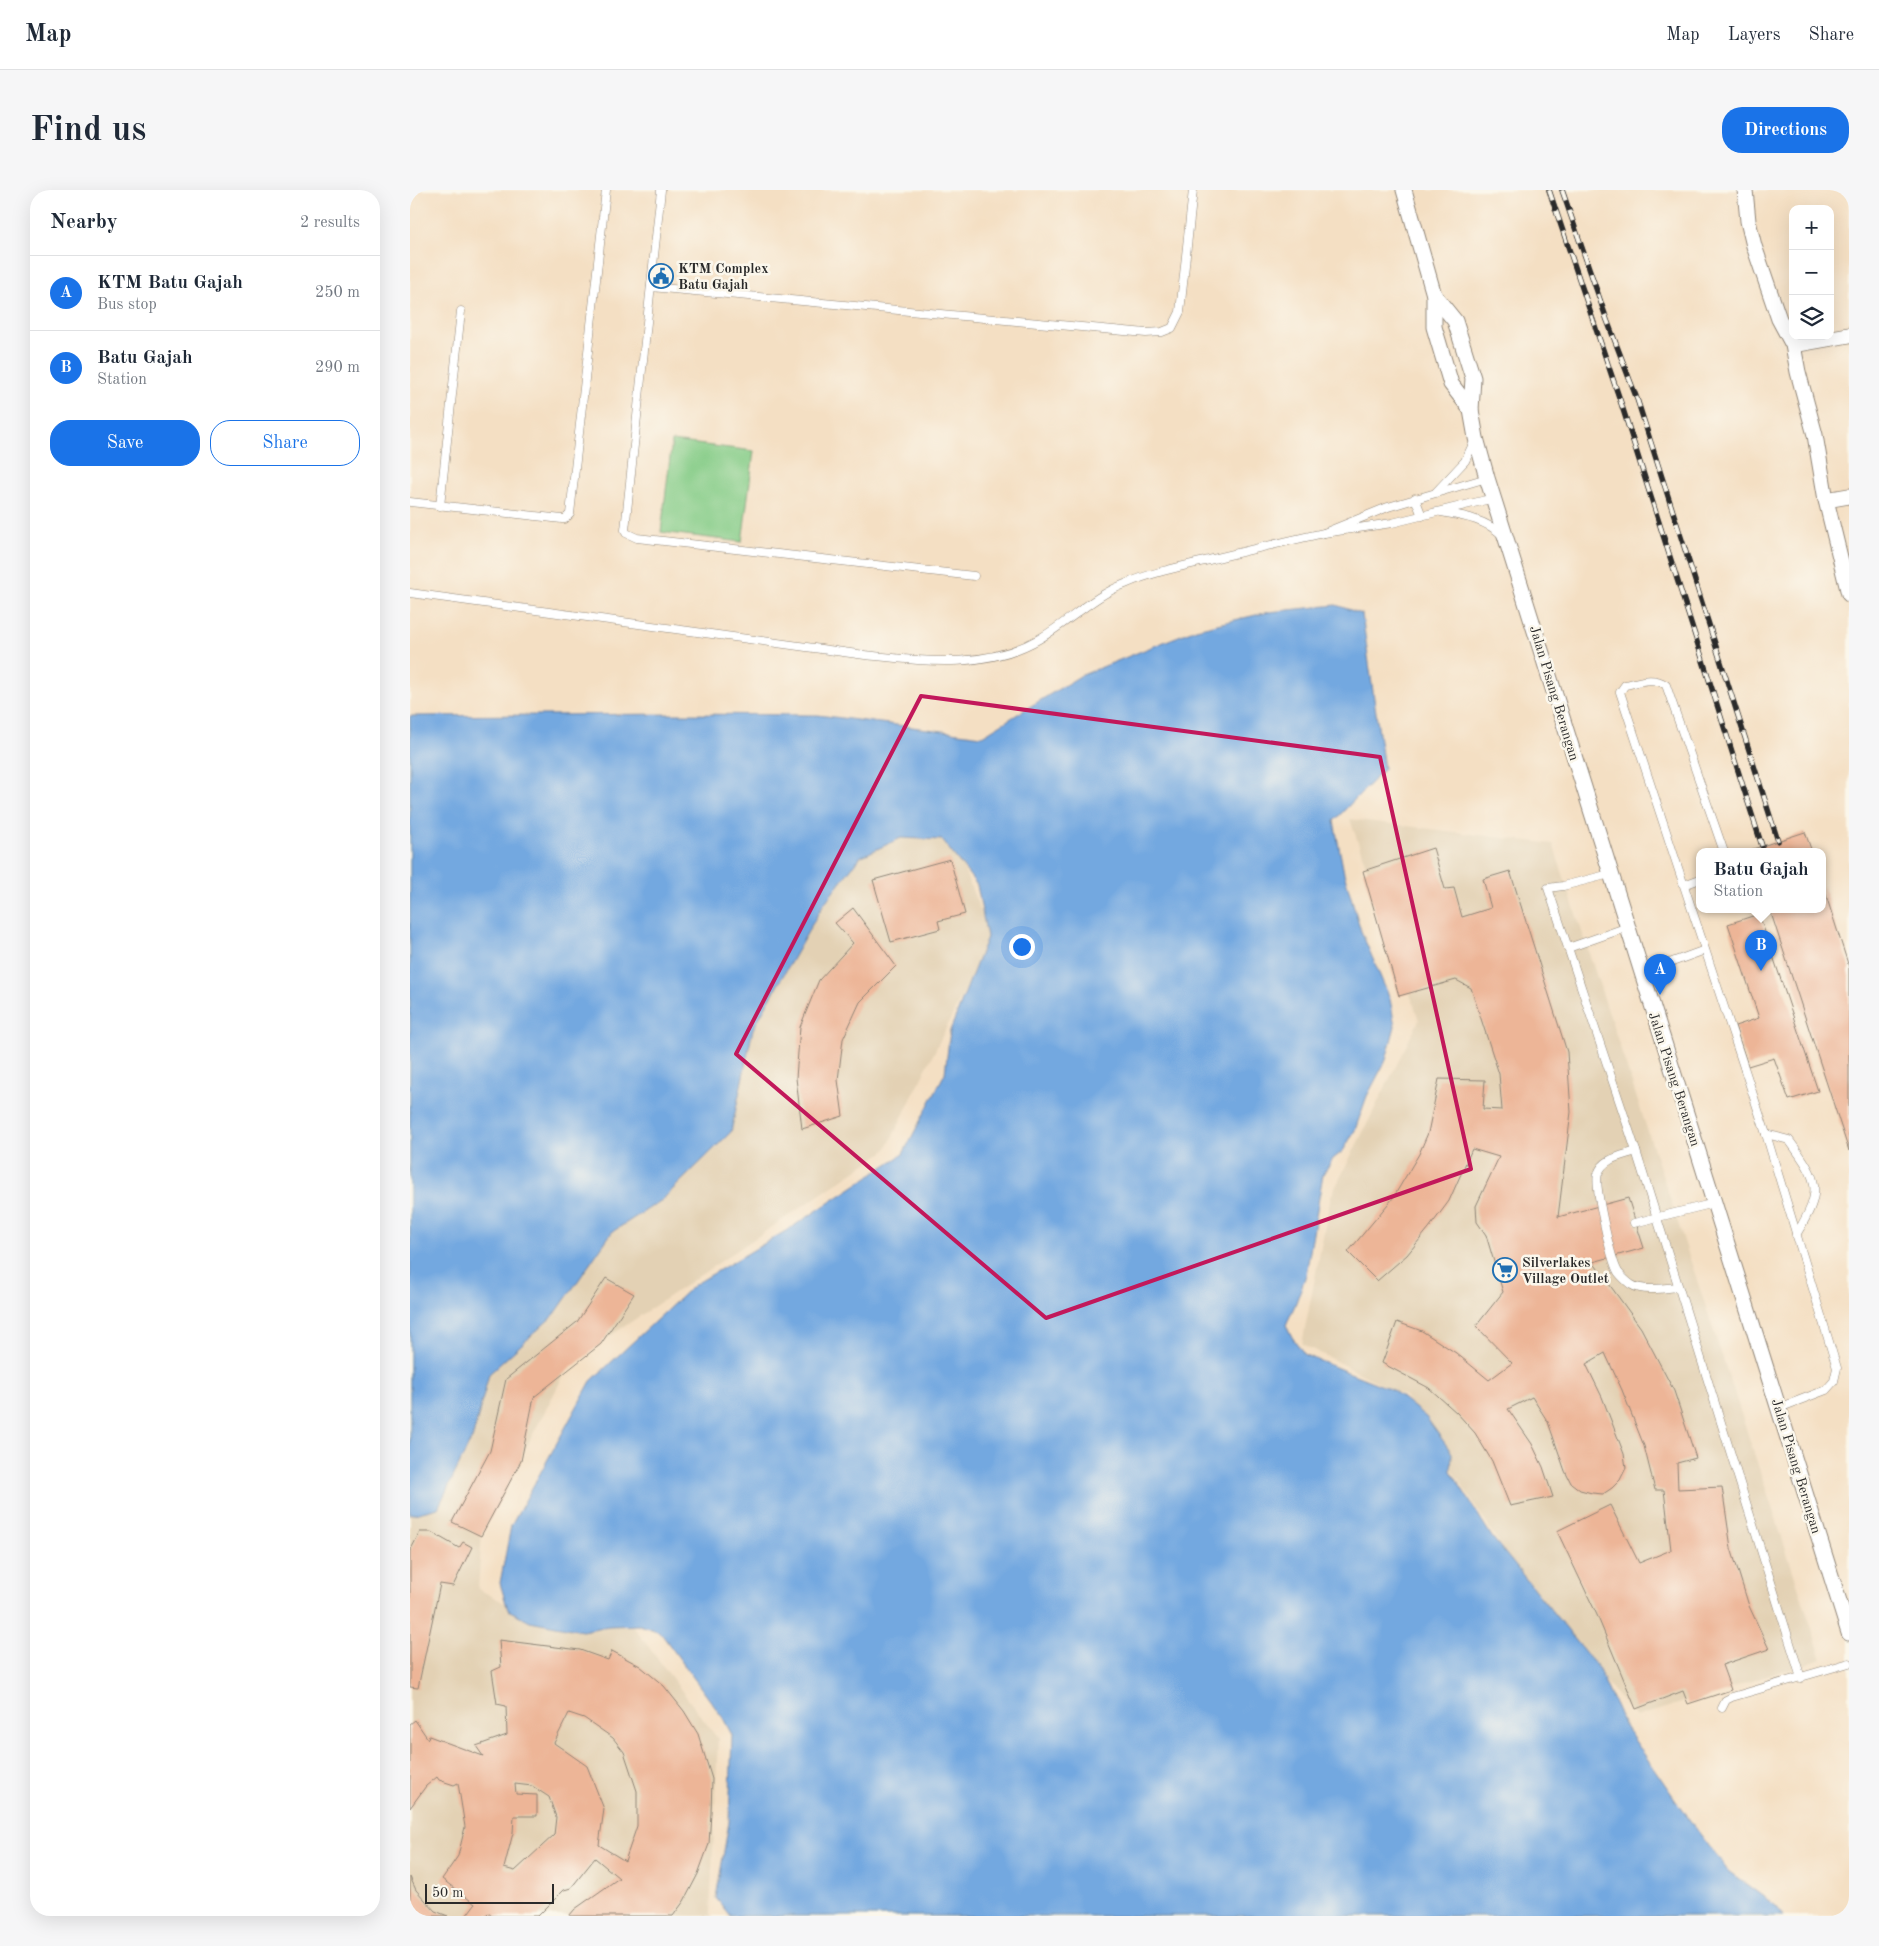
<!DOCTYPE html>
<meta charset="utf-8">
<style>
:root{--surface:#fff;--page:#f6f6f7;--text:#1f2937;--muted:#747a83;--line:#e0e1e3;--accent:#1a73e8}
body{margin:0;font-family:"Old Standard TT",serif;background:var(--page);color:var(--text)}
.controls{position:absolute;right:15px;top:15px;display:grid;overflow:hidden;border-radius:10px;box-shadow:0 5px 20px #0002}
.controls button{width:45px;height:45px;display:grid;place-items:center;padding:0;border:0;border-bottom:1px solid var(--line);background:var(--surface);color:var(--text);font:25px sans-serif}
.scale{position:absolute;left:15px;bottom:12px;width:129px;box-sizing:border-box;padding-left:5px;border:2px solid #2b2b2b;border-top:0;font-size:14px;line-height:18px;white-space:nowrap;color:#2b2b2b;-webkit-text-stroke:4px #fbf7ec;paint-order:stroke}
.you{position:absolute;left:611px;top:756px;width:18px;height:18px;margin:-12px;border:4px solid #fff;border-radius:50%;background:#1a73e8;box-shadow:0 0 0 8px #1a73e833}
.badge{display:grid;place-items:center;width:32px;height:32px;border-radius:50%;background:var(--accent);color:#fff;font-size:16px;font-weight:700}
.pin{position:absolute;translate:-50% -41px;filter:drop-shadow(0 1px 2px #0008)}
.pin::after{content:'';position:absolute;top:26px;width:18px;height:15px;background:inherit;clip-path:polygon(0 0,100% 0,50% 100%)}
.popup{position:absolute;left:1286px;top:658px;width:130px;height:65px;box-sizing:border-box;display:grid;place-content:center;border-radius:10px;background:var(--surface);filter:drop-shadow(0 1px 4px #0005);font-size:16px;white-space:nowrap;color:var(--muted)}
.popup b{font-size:19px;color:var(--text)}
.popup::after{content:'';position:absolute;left:50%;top:100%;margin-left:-10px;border:10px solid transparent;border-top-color:var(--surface)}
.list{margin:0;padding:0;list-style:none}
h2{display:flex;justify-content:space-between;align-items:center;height:65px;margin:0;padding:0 20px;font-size:21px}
h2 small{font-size:16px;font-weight:400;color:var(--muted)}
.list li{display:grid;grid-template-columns:32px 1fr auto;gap:15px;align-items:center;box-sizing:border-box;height:75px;padding:0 20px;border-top:1px solid var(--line)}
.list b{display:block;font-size:19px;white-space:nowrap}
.list p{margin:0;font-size:16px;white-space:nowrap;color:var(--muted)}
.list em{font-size:16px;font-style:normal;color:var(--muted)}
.actions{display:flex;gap:10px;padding:15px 20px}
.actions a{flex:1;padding:11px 0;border:1px solid var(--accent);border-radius:20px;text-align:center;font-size:18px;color:var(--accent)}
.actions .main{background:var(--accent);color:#fff}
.icon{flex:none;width:28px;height:28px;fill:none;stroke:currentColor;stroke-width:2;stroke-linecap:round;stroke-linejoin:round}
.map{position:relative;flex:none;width:1439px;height:1726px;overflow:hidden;border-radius:20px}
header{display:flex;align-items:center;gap:30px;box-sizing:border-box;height:70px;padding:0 25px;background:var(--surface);border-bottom:1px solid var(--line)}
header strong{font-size:24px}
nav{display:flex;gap:28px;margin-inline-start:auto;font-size:18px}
.intro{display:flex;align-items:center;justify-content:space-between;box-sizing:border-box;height:120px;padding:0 30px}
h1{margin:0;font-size:35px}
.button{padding:12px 22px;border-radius:20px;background:var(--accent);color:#fff;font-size:18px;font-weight:700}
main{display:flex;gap:30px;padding:0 30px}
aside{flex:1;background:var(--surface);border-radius:20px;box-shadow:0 5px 20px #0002}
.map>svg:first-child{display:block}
</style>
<header>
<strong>Map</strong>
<nav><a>Map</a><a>Layers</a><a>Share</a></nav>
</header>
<div class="intro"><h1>Find us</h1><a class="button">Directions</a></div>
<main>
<aside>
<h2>Nearby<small>2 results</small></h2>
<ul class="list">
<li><span class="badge">A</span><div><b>KTM Batu Gajah</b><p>Bus stop</p></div><em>250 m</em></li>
<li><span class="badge">B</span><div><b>Batu Gajah</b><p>Station</p></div><em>290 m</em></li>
</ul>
<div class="actions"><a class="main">Save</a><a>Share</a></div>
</aside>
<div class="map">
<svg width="1439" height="1726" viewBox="0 0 1439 1726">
<rect width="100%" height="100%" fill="#fbf7ec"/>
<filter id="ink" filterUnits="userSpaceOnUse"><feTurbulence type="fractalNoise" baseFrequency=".02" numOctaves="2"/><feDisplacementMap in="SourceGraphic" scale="10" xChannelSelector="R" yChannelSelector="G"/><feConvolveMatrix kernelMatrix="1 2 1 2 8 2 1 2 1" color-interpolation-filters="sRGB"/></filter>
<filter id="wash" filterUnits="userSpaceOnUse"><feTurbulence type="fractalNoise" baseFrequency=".0096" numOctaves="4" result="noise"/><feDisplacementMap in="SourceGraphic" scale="20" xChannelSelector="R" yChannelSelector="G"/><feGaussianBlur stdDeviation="1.12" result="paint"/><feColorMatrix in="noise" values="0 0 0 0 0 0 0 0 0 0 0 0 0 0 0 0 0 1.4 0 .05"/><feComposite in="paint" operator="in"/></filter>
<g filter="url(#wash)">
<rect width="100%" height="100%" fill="#f4dfc3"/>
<g fill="#e3d1b4">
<path d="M462,622L540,645L581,747L476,960L160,1173L72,1342L68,1399L128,1430L216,1427L308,1549L300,1724L302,1726H0V1296L33,1246L333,823Z"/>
<path d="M940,629L1143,654L1412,1469L1226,1527L1132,1420L995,1206L892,1154L921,1006L1009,830Z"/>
</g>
<path fill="#85cc87" stroke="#587c59" d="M262,251L344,261L332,352L251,342Z"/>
<path fill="#73a8e0" stroke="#4f6a86" d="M926,415L952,424L974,579L924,631L934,683L951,741L980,809L985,836L976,870L957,906L945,940L933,961L923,969L913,984L896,1085L885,1115L876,1135L882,1147L895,1165L983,1200L1016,1227L1042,1263L1041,1281L1082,1347L1188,1478L1214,1535L1281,1632L1318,1681L1366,1716L1374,1726H320L306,1708L319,1632L322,1545L313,1528L250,1442L230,1435L199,1436L172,1441L120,1431L98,1420L90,1393L101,1336L181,1191L284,1095L379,1039L493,964L535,883L540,841L577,747L567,695L532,650L491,648L450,667L413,715L343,839L321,942L252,1010L202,1042L145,1124L79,1184L63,1246L28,1318L0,1325V526L267,524L408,525L572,546L670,486L786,439L859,422Z"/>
<g id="blocks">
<g fill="#edb597" fill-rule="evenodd">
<path d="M1395,642L1402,662H1341L1340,660Z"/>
<path d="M1023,658L1035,699L1044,698L1052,727L1081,718L1073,689L1100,681L1157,862L1161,922L1148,1027L1218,1008L1234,1058L1183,1072L1231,1138L1264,1201L1286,1268L1267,1273L1268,1299L1312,1297L1321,1358L1339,1416L1359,1459L1312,1475L1321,1500L1278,1514L1273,1501L1226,1519L1187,1425L1147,1341L1200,1315L1229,1373L1261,1360L1254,1300H1245L1234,1256L1212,1200L1195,1163L1176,1174L1192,1207L1214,1264L1216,1278L1210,1290L1202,1298L1193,1304L1182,1303L1170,1300L1161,1293L1155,1281L1138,1232L1122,1207L1098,1219L1122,1254L1133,1277L1143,1307L1100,1316L1082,1271L1065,1243L1047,1223L1019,1198L972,1173L987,1132L1012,1141L1046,1163L1079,1190L1102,1173L1066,1136L1093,1102L1076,1045L1067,1032L1066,1016L1089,967L1062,959L1039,1011L1019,1038L997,1065L967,1091L938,1062L983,1008L1009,964L1018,943L1029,889L1075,890L1073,919L1092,920L1089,884L1061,798L1046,790L989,806L953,681Z"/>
<path d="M540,669L555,724L528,731L530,739L481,752L463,690Z"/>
<path d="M1413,696L1439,777V961L1360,720H1412Z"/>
<path d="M443,718L486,776L450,812L433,849L428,890L433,926L392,939L386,888L390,837L409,790L443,753L425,733Z"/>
<path d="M1349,724L1408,901L1379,910L1364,868L1338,876L1325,836L1349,828L1318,734Z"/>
<path d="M196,1088L224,1104L191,1154L124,1207L111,1271L71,1346L42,1332L80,1261L96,1189L167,1132Z"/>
<path d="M10,1342H21L49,1358L53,1352L62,1357L43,1396L30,1394L8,1498L0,1497V1361Z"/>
<path d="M89,1450L170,1460L198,1470L202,1461L230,1476L254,1496L274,1521L288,1544L302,1589L301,1623L299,1654L288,1684L274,1711L263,1726H159L165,1719L209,1688L185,1668L161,1698L154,1700L128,1726H82L78,1723L77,1726H56L65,1714L32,1689L48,1666L55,1637L48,1593L44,1595L29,1590L27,1587L16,1596L0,1618V1534L5,1530L18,1549L19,1546L73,1566L66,1556L97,1545L96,1516L87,1514L82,1481L91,1477ZM159,1523L174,1528L203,1548L214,1562L227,1601V1636L215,1671L189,1655L194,1619L177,1576L144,1553ZM105,1594L122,1596L139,1607L146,1627L144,1645L105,1681L94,1678L103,1643L104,1626H127V1605L106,1604Z"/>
<path d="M0,1687L6,1700L25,1721L38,1726H0Z"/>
</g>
</g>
</g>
<g filter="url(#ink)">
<use href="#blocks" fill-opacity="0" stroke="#908577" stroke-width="1"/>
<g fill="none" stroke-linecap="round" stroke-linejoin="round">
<defs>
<g id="lane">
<path d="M251,0L215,340L216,343L227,348L564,386"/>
<path d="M241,97L736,143L752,142L762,138L770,122L783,0"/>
<path d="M1077,288L978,317L914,343L982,333L1084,308"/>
<path d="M1026,302L1055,271L1064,252"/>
<path d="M1005,308L1012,326"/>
<path d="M0,312L152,329H155L160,324L196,0"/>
<path d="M30,316L51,121"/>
<path d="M1031,322C1053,326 1075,329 1092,345"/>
<path d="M0,403L455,465C513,471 575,480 629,449C659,432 683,406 715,394C743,382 773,376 803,369C840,360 877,351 914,343"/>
<path d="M1314,662L1256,495C1242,486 1230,492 1215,495L1210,502L1356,944L1427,1178L1424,1191L1416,1200L1369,1218"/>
<path d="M1200,684L1153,696L1138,698L1226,961L1391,1488"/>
<path d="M1274,695L1290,689"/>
<path d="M1158,758L1218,737"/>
<path d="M1232,783L1295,760"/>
<path d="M1356,944L1379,950C1410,992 1413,1000 1386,1045"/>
<path d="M1226,961C1212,966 1193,968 1188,984C1184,995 1201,1070 1208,1082C1211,1086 1218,1093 1222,1095C1232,1102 1257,1098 1268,1097"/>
<path d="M1224,1033L1305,1013"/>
<path d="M1312,1518L1316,1510L1322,1507L1439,1473"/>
</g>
<g id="street">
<path d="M994,0L1024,105V137L1041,194L1061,220"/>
<path d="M1335,0L1338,31L1344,56L1369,129L1383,155L1388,182L1405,245L1416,310L1439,404"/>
<path d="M1024,105L1045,131L1063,188L1061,220L1066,248L1077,288L1439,1443"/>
<path d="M1383,155L1439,145"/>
<path d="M1416,310L1439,306"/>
</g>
</defs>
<use href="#lane" stroke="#908577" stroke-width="9"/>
<use href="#street" stroke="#908577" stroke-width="17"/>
<use href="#lane" stroke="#fff" stroke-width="8"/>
<use href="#street" stroke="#fff" stroke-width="15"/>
<defs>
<g id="rail">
<path d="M1139,0L1211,213L1352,656"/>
<path d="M1152,0L1197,130L1227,209L1368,651"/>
</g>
</defs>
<use href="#rail" stroke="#2b2b2b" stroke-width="5.5"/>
<use href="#rail" stroke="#fbf7ec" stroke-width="4" stroke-dasharray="11" stroke-linecap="butt"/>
</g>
</g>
<path fill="none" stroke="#c2185b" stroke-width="4" stroke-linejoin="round" d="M511,506L970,567L1061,979L636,1128L326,864Z"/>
<defs>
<symbol id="civic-ring" viewBox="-11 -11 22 22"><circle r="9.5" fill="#fbf7ec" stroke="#1f6fb2" stroke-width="1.5"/><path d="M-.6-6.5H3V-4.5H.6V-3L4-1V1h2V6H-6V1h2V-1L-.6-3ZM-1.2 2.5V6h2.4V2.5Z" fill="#1f6fb2"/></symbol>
<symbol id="supermarket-ring" viewBox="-11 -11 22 22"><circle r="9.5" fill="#fbf7ec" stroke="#1f6fb2" stroke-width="1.5"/><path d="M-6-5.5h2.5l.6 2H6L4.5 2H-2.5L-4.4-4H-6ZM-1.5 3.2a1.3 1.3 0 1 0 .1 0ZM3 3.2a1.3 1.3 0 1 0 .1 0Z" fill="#1f6fb2"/></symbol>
</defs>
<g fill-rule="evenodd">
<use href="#civic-ring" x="237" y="72" width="28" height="28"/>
<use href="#supermarket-ring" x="1081" y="1066" width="28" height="28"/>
</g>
<g text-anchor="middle" stroke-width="5" stroke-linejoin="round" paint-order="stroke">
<g font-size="14" font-weight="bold" fill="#2b2b2b" stroke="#fbf7ec" text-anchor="start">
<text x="268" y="83">KTM Complex<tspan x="268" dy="16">Batu Gajah</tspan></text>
<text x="1112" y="1077">Silverlakes<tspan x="1112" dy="16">Village Outlet</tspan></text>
</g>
<g font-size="14" fill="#2b2b2b" stroke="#fbf7ec">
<text transform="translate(1145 503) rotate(73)" y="5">Jalan Pisang Berangan</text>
<text transform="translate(1265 889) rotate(72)" y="5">Jalan Pisang Berangan</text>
<text transform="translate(1387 1276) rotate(73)" y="5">Jalan Pisang Berangan</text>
</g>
</g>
</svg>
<div class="controls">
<button>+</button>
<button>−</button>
<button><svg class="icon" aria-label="layers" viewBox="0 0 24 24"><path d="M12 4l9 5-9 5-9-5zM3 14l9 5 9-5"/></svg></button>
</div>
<div class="scale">50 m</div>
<div class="you"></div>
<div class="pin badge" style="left:1250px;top:805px">A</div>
<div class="pin badge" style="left:1351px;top:781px">B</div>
<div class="popup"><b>Batu Gajah</b>Station</div>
</div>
</main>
